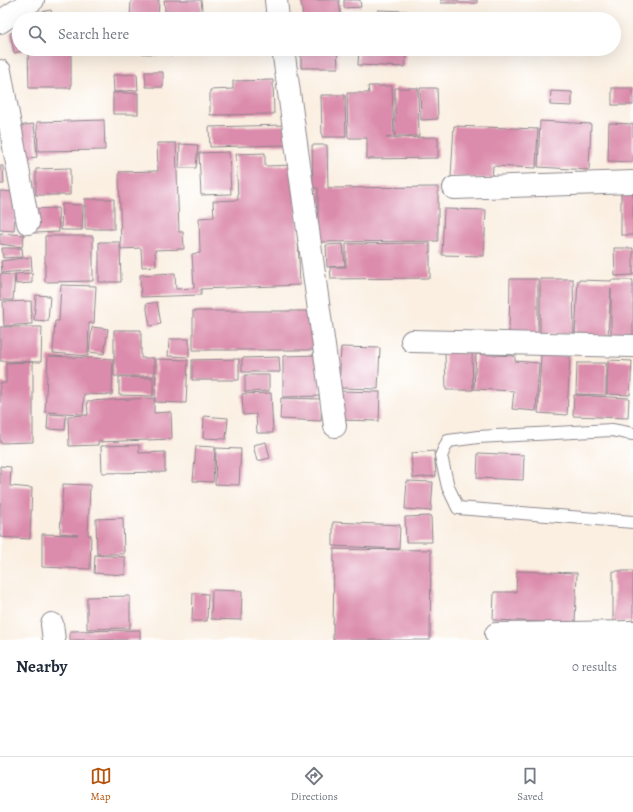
<!DOCTYPE html>
<style>
:root{--surface:#fff;--page:#f2f2f3;--text:#1f2937;--muted:#747a83;--line:#e0e1e3;--accent:#b45309}
body{margin:0;font-family:Alegreya,serif;background:var(--page);color:var(--text)}
.list{margin:0;padding:0;list-style:none}
h2{display:flex;justify-content:space-between;align-items:center;height:52px;margin:0;padding:0 16px;font-size:17px}
h2 small{font-size:13px;font-weight:400;color:var(--muted)}
.icon{flex:none;width:22px;height:22px;fill:none;stroke:currentColor;stroke-width:2;stroke-linecap:round;stroke-linejoin:round}
.map{position:relative;flex:none;width:633px;height:640px;overflow:hidden}
.search{position:absolute;background:var(--surface);box-shadow:0 4px 16px #0002;left:12px;right:12px;top:12px;height:44px;display:flex;align-items:center;gap:10px;box-sizing:border-box;padding:0 14px;border-radius:22px;color:var(--muted);font-size:15px}
.sheet{height:116px;background:var(--surface)}
nav{display:flex;justify-content:space-around;align-items:center;box-sizing:border-box;height:56px;border-top:1px solid var(--line);background:var(--surface);font-size:11px;color:var(--muted)}
nav a{display:grid;justify-items:center;gap:2px}
nav .on{color:var(--accent)}
.map>svg:first-child{display:block}
</style>
<div class="map">
<svg width="633" height="640" viewBox="0 0 633 640">
<rect width="100%" height="100%" fill="#fff"/>
<filter id="ink" filterUnits="userSpaceOnUse"><feTurbulence type="fractalNoise" baseFrequency=".025" numOctaves="2"/><feDisplacementMap in="SourceGraphic" scale="8" xChannelSelector="R" yChannelSelector="G"/><feConvolveMatrix kernelMatrix="1 2 1 2 8 2 1 2 1" color-interpolation-filters="sRGB"/></filter>
<filter id="wash" filterUnits="userSpaceOnUse"><feTurbulence type="fractalNoise" baseFrequency=".012" numOctaves="4" result="noise"/><feDisplacementMap in="SourceGraphic" scale="16" xChannelSelector="R" yChannelSelector="G"/><feGaussianBlur stdDeviation="0.9" result="paint"/><feColorMatrix in="noise" values="0 0 0 0 0 0 0 0 0 0 0 0 0 0 0 0 0 1.4 0 .05"/><feComposite in="paint" operator="in"/></filter>
<g filter="url(#wash)">
<rect width="100%" height="100%" fill="#faefe1"/>
<g id="blocks">
<g fill="#db8bab">
<path d="M131,0H159L158,19H130Z"/>
<path d="M164,0H201L203,19H166Z"/>
<path d="M301,0H339L341,18L303,19Z"/>
<path d="M344,0H360L361,7L344,8Z"/>
<rect x="441" y="0" width="36" height="3"/>
<path d="M51,10L53,19H30L29,14Z"/>
<path d="M378,10L407,11V19H378Z"/>
<path d="M19,31V49L27,50L14,53L10,33Z"/>
<path d="M128,49H157L156,54L128,53Z"/>
<path d="M169,49H206V54L169,55Z"/>
<path d="M213,49H235V51L213,52Z"/>
<path d="M301,49H337L338,68H301Z"/>
<path d="M377,49H406L405,67L358,65L359,50L377,51Z"/>
<path d="M71,51V88H29L28,52Z"/>
<path d="M145,72H163V87H146Z"/>
<path d="M137,74L138,90L114,92L113,75Z"/>
<path d="M273,80L274,114L210,115V90L233,89V81Z"/>
<path d="M368,86H392L394,137L386,138L438,137V158L367,159V138H348L347,93H369Z"/>
<path d="M395,88H418L419,136H395Z"/>
<path d="M420,88H437L438,119L421,120Z"/>
<rect x="612" y="88" width="21" height="17"/>
<path d="M551,91L572,92V106L550,105Z"/>
<rect x="113" y="93" width="25" height="21"/>
<path d="M321,95H345L346,137H322Z"/>
<path d="M104,120L105,150L38,151L37,122Z"/>
<path d="M540,121L591,124L589,170L538,167Z"/>
<path d="M609,123L633,124V162L608,161Z"/>
<path d="M34,124L37,157L20,159L16,126Z"/>
<path d="M285,125L286,145L210,147L209,127Z"/>
<path d="M454,126L538,129L536,168L493,166L492,179L451,177Z"/>
<path d="M157,143H176L179,232H183L184,249L155,250L156,266L142,267L141,248L121,249L119,172L158,171Z"/>
<path d="M180,144L198,145L196,168H179Z"/>
<path d="M312,145H327L328,188L438,187V241L318,242V188H313Z"/>
<path d="M229,152L231,194L201,195L199,153Z"/>
<path d="M265,153V166L295,165L300,285L201,289V295L141,297L140,275L175,273L176,289L194,288L192,254L200,253L199,218L214,217L213,201L238,200L236,154Z"/>
<path d="M0,166H3L4,184H0Z"/>
<path d="M70,168V195H36V169Z"/>
<path d="M0,191L17,192L14,231L0,230Z"/>
<rect x="621" y="193" width="12" height="42"/>
<rect x="85" y="199" width="29" height="30"/>
<path d="M62,204L83,205L82,230H61Z"/>
<path d="M58,208L59,232L34,233L33,209Z"/>
<path d="M444,209L486,210L484,256L442,255Z"/>
<path d="M0,233L24,235L22,247L0,244Z"/>
<path d="M45,236H93V281L45,282Z"/>
<path d="M99,242H120L121,282H99Z"/>
<path d="M430,243V278L331,279L330,267H346V244Z"/>
<path d="M343,244L345,266L327,267L326,245Z"/>
<path d="M2,248H22L23,257L3,258Z"/>
<path d="M614,248H633V275L615,276Z"/>
<path d="M31,257L32,270L2,273L1,261Z"/>
<path d="M32,273V283L16,284L15,274Z"/>
<path d="M0,274L15,275L13,300H0Z"/>
<path d="M510,279H538V335L509,334Z"/>
<path d="M540,279H573L574,334H540Z"/>
<path d="M578,280L611,281V280H633V337H611V289L608,336L575,335Z"/>
<path d="M61,285L96,286L94,323H89L88,356L53,353L55,321H59Z"/>
<path d="M36,295L50,296L48,321L34,320Z"/>
<path d="M31,301L32,324L4,326L3,302Z"/>
<path d="M157,302L161,324L150,326L146,304Z"/>
<rect x="193" y="311" width="122" height="39"/>
<path d="M0,327H42L41,362L0,361Z"/>
<path d="M92,327L108,329L104,354L89,352Z"/>
<path d="M114,330H141V358H154V376H114Z"/>
<path d="M169,339H189V357L168,356Z"/>
<path d="M341,347L380,348L378,389L339,388Z"/>
<path d="M445,352H472L473,390H446Z"/>
<path d="M476,354L515,356V361L539,363L536,411L512,409L514,391L474,389Z"/>
<path d="M541,354L570,356L567,415L538,413Z"/>
<path d="M320,355L321,396L283,397V356Z"/>
<path d="M48,356L113,359L112,395L84,394L83,414L45,412Z"/>
<path d="M279,357L280,372H242V358Z"/>
<path d="M156,359L188,360L186,403L155,402Z"/>
<path d="M239,359V380H192V360Z"/>
<path d="M608,360L632,361L630,395L607,394Z"/>
<path d="M33,362V442L0,443V383H6V363Z"/>
<path d="M577,363H606V395L576,394Z"/>
<path d="M245,375H269V391L245,392Z"/>
<path d="M119,377L153,378V396L119,395Z"/>
<path d="M340,391L380,392L379,421L339,420Z"/>
<path d="M271,393L273,433H257L256,414L243,415L242,394Z"/>
<path d="M574,395L629,398L628,418L573,416Z"/>
<path d="M154,398V413L171,412L172,439L98,442V445L69,446L68,416L88,415L87,401Z"/>
<path d="M281,398L322,399L321,421L280,419Z"/>
<path d="M48,414L66,415L65,430L47,429Z"/>
<path d="M204,416L228,418L226,439L203,438Z"/>
<path d="M266,442L270,458L257,461L253,445Z"/>
<path d="M139,445V453L165,452V472L102,473L101,446Z"/>
<path d="M196,446L215,447L213,482L193,481Z"/>
<path d="M216,448L241,449L239,485L215,484Z"/>
<path d="M434,451L436,476L413,478L411,453Z"/>
<path d="M478,453L524,455L523,480L477,478Z"/>
<path d="M0,466L11,467L10,486L32,488L30,539L0,537Z"/>
<path d="M407,481L433,482L431,511L405,509Z"/>
<path d="M63,484L90,485L88,535H91L90,569L42,567V534L78,535L60,533Z"/>
<path d="M431,516L432,542H406L405,517Z"/>
<path d="M123,518L124,554H97L96,519Z"/>
<path d="M333,522L400,525L399,549L333,546Z"/>
<path d="M334,549L431,550L430,640H333Z"/>
<path d="M95,555L125,557V575L94,573Z"/>
<path d="M517,571L577,573L575,623L493,620L494,592H516Z"/>
<rect x="613" y="571" width="20" height="51"/>
<path d="M212,590L242,591L241,620L211,619Z"/>
<path d="M193,593L208,594L207,621H192Z"/>
<path d="M130,596V628L87,629V597Z"/>
<path d="M140,630V640H70V631Z"/>
</g>
</g>
</g>
<g filter="url(#ink)">
<use href="#blocks" fill-opacity="0" stroke="#8e888e" stroke-width="1"/>
<g fill="none" stroke-linecap="round" stroke-linejoin="round">
<defs>
<path id="lane" d="M633,434L612,430L478,437L448,441L441,456L448,487L458,508L633,522"/>
<g id="street">
<path d="M276,0L278,19"/>
<path d="M0,22L33,0"/>
<path d="M283,49L335,426"/>
<path d="M0,71L28,223"/>
<path d="M454,188L633,182"/>
<path d="M412,341L633,346"/>
<path d="M52,624L54,640"/>
<path d="M496,634L633,632"/>
</g>
</defs>
<use href="#lane" stroke="#8e888e" stroke-width="14"/>
<use href="#street" stroke="#8e888e" stroke-width="24"/>
<use href="#lane" stroke="#fff" stroke-width="12"/>
<use href="#street" stroke="#fff" stroke-width="22"/>
</g>
</g>
</svg>
<div class="search"><svg class="icon" aria-label="search" viewBox="0 0 24 24"><circle cx="10" cy="10" r="6"/><path d="M15 15l6 6"/></svg>Search here</div>
</div>
<section class="sheet">
<h2>Nearby<small>0 results</small></h2>
<ul class="list">
</ul>
</section>
<nav>
<a class="on"><svg class="icon" aria-label="map" viewBox="0 0 24 24"><path d="M3 6l6-2 6 2 6-2v14l-6 2-6-2-6 2zM9 4v14M15 6v14"/></svg>Map</a>
<a><svg class="icon" aria-label="directions" viewBox="0 0 24 24"><path d="M12 3l9 9-9 9-9-9zM9 14v-3h6M13 9l2 2-2 2"/></svg>Directions</a>
<a><svg class="icon" aria-label="saved" viewBox="0 0 24 24"><path d="M7 4h10v16l-5-4-5 4z"/></svg>Saved</a>
</nav>
